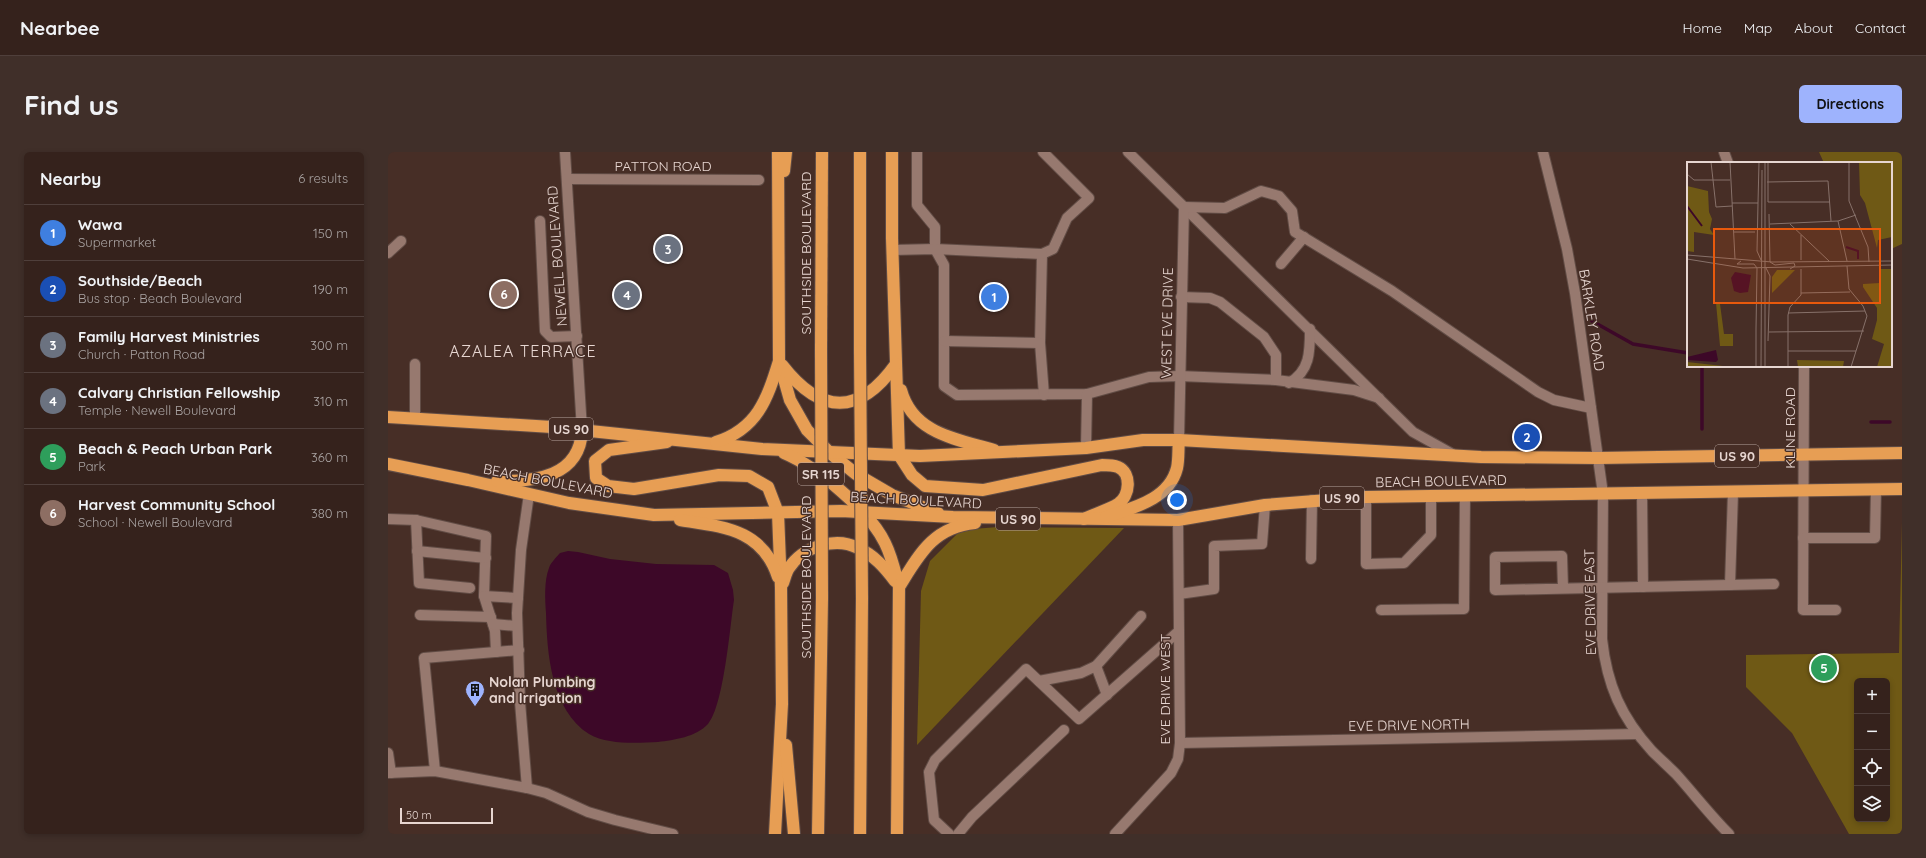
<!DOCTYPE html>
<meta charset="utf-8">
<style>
:root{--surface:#35221c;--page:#402f29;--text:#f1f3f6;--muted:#aaa4a3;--line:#4f3f3b;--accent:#9eb3fd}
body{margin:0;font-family:Quicksand,sans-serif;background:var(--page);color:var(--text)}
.controls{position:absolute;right:12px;bottom:12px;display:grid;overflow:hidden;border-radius:6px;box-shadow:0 2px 6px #0003}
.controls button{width:36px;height:36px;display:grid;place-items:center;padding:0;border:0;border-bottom:1px solid var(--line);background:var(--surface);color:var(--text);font:20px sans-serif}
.scale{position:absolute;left:12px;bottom:10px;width:93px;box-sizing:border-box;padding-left:4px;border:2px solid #e7d6d1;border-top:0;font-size:11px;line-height:14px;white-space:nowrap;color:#e7d6d1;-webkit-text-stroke:3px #472e26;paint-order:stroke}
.you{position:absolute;left:789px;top:348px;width:14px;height:14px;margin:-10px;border:3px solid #fff;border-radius:50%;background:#1a73e8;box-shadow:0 0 0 6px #1a73e833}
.badge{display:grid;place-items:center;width:26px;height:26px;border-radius:50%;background:var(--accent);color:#fff;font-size:13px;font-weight:700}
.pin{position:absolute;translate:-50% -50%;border:2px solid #fff;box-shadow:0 1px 4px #0006}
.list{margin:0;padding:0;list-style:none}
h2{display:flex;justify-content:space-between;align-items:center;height:52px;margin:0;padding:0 16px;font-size:17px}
h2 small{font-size:13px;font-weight:400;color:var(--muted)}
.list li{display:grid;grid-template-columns:26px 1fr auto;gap:12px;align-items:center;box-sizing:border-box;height:56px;padding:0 16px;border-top:1px solid var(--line)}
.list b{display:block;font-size:15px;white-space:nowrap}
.list p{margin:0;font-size:13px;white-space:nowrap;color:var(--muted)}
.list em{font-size:13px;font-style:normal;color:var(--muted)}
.icon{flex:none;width:22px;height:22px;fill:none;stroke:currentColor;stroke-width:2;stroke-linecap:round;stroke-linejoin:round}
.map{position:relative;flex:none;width:1514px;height:682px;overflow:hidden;border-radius:6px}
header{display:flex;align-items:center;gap:24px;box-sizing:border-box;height:56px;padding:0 20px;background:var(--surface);border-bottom:1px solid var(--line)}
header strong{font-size:19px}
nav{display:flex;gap:22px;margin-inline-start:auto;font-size:14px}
.intro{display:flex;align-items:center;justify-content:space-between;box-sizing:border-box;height:96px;padding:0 24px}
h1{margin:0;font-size:28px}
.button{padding:10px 18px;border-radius:6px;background:var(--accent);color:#111;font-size:14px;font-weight:700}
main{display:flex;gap:24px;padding:0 24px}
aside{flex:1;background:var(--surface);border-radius:6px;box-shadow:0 2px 6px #0003}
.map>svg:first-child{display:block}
</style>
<header>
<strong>Nearbee</strong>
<nav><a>Home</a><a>Map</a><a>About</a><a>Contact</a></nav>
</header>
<div class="intro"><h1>Find us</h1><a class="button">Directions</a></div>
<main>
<aside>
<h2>Nearby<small>6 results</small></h2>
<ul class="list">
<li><span class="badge" style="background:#3f7fe0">1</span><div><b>Wawa</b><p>Supermarket</p></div><em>150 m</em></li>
<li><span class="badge" style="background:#1a4fb4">2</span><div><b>Southside/Beach</b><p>Bus stop · Beach Boulevard</p></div><em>190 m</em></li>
<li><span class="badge" style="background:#6b7280">3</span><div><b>Family Harvest Ministries</b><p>Church · Patton Road</p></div><em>300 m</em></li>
<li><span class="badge" style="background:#6b7280">4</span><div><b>Calvary Christian Fellowship</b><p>Temple · Newell Boulevard</p></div><em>310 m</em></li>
<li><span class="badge" style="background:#2e9e5b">5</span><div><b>Beach &amp; Peach Urban Park</b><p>Park</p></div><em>360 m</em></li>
<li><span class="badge" style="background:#8d6e63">6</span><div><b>Harvest Community School</b><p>School · Newell Boulevard</p></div><em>380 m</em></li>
</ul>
</aside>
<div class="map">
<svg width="1514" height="682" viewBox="0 0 1514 682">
<rect width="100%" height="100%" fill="#472e26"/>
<g fill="#6f5915" fill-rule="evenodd">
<path d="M1431,0H1514V92L1503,97V11H1436Z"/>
<path d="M1514,370V682H1461L1404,581L1358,535V503L1511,501ZM1469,529H1499V667H1469Z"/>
<path d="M610,375L736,376L529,593L533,439L542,409L573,378Z"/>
</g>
<path fill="#3d0828" d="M180,399L190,400L222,407L268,412L326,413L340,421L345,438L346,448C342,474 336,553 320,572C308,585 286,588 270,590C249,591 220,593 201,582C163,558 159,501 158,461C157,447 156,429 161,416C163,410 168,406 172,401Z"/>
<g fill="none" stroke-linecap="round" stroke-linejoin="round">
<g stroke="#3d0828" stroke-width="3.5">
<path d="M1204,169L1245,192L1300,201"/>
<path d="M1314,214V277"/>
<path d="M1483,270H1502"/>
</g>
<defs>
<g id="minor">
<path d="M177,0L194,278"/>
<path d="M529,0V53L547,75V97L556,113V234L569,243L699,242L761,225L791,224L888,228L966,238L991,246"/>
<path d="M655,0L701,46L679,66L665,97L654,102L652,191L656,243"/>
<path d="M740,0L1025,280L1068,304"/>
<path d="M1155,0L1179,97L1187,141L1215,342L1214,487C1219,533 1233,565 1264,599C1272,607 1280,614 1288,622C1306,642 1322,663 1341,682"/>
<path d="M1336,0L1340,11"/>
<path d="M179,27L371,28"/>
<path d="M152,69L157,179L163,185L189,184"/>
<path d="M504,98L547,97L654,102"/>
<path d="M0,101L13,89"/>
<path d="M893,112L916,85"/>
<path d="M793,145L822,146L832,150L876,185L888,203V228"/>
<path d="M556,189L652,191"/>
<path d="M1416,214L1415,458H1448"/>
<path d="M901,231C922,219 922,200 922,177"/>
<path d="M27,267V212"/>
<path d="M791,288L796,55L837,56L873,39L891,44L904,59L907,80L1004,139L1150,240L1166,248L1203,256"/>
<path d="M698,296L699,242"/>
<path d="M1254,341L1255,435"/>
<path d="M978,345V412L1016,411L1043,383V344"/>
<path d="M0,367L28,368L98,384L96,444L107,479L108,500"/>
<path d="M28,368L31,431L82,436"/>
<path d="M1415,386H1487L1488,337"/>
<path d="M29,399L98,406"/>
<path d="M923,407L924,348"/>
<path d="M1342,433L1345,340"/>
<path d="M1175,436L1174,404L1107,405V438L1386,432"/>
<path d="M791,442L826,437V394L874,392L877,353"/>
<path d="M96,444L130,446"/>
<path d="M993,458L1076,457L1077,344"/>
<path d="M32,463L103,465"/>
<path d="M105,472L129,474"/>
<path d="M708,514L719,543"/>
<path d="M651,529L693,521L708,514L753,464"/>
<path d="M792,591L1249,582"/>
<path d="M0,601L3,621"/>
<path d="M47,619L36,506L131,498"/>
<path d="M0,621L47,619L139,636L158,641L200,660L227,668L285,682"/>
<path d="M139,636L132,550L129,461L133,398L141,342"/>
<path d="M561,682L546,668L541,620L547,608L638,517L691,567L791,479"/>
<path d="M570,682L584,665L676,578"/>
<path d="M727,682L783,621L790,607L792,591L790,368"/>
</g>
<g id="highway">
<path d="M390,0L391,209L402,248L419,278L442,301L468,322L504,343L550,361"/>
<path d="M504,0V86L511,303L524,323L537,334L595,338L714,313C719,313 725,313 730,315C744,321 742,344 730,352C723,357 706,362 696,367"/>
<path d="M396,19L398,0"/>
<path d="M433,198L434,0"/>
<path d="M472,199V0"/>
<path d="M394,213C433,263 471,264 508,212"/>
<path d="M513,238C525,282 569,287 606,298"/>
<path d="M0,265L164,275L374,297L532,304L698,296L755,288H791L1093,305L1210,306L1514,301"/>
<path d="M279,290L221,298L207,309L208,326L220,334L246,337L331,323L361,324L380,335L390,361L393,436L394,552L387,682"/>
<path d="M328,290C369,277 379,248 391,209"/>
<path d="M396,301C429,315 481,358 497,391C504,405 507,420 511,435L509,682"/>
<path d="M0,312L80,328L181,351L266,363L453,359L565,365L790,368L877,353L978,345L1514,337"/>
<path d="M109,329C147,330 192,325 194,278"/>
<path d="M718,365C744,356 781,348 789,316C791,307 790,297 791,288"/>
<path d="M292,368C336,375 374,377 390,425"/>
<path d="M395,431C397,426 398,420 401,416C415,395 447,384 470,396C486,403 497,416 507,429"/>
<path d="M511,435C531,403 545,375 587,371"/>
<path d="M398,593L406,682"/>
<path d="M430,682L434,446"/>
<path d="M472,682L474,446"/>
</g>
</defs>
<use href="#minor" stroke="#614c45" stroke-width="12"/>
<use href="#highway" stroke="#614c45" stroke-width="14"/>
<use href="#minor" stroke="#97796f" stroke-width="10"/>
<use href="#highway" stroke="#e79e54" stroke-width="12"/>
<defs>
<g id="highway-bridge">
<path d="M433,198L434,446"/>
<path d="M472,199L474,446"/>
</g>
</defs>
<use href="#highway-bridge" stroke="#614c45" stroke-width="14" stroke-linecap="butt"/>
<use href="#highway-bridge" stroke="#e79e54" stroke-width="12"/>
</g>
<defs>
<symbol id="building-pin" viewBox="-11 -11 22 30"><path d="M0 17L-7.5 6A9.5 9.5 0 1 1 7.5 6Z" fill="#9eb3fd" stroke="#472e26"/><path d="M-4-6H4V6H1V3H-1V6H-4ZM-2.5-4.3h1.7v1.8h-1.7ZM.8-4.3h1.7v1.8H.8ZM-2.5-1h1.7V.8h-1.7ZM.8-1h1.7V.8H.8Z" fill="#111"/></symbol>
</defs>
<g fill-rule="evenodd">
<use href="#building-pin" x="76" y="527" width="22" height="30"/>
</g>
<g text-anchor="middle" stroke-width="3" stroke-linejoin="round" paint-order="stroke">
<g fill="#472e26" stroke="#b7a49e" stroke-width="1">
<rect x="161" y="266" width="44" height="22" rx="3"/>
<rect x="1327" y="293" width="44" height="22" rx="3"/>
<rect x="410" y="311" width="46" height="22" rx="3"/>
<rect x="932" y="335" width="44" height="22" rx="3"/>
<rect x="608" y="356" width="44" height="22" rx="3"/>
</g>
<g font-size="13" font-weight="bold" fill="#e7d6d1">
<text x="183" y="282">US 90</text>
<text x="1349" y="309">US 90</text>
<text x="433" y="327">SR 115</text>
<text x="954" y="351">US 90</text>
<text x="630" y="372">US 90</text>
</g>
<g font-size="14" fill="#e7d6d1" stroke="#472e26">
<text x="275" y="19">PATTON ROAD</text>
<text transform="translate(418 101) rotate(-90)" y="5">SOUTHSIDE BOULEVARD</text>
<text transform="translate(169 104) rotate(-94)" y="5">NEWELL BOULEVARD</text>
<text transform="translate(1204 168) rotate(81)" y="5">BARKLEY ROAD</text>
<text transform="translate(779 171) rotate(-89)" y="5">WEST EVE DRIVE</text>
<text transform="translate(1402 276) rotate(-90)" y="5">KLINE ROAD</text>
<text transform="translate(160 329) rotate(11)" y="5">BEACH BOULEVARD</text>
<text transform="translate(1053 329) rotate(-1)" y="5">BEACH BOULEVARD</text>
<text transform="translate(528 348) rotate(3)" y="5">BEACH BOULEVARD</text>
<text transform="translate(418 425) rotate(-90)" y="5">SOUTHSIDE BOULEVARD</text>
<text transform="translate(1202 450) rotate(-91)" y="5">EVE DRIVE EAST</text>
<text transform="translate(777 537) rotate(-90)" y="5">EVE DRIVE WEST</text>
<text transform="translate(1021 573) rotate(-1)" y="5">EVE DRIVE NORTH</text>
</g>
<g font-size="14" font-weight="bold" fill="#e7d6d1" stroke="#472e26" text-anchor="start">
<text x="101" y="535">Nolan Plumbing<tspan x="101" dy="16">and Irrigation</tspan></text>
</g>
<g font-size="16" letter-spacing="1" fill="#e7d6d1" stroke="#472e26">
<text x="135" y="205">AZALEA TERRACE</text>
</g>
</g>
<g transform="translate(1299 10)">
<rect width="205" height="205" fill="#472e26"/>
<path d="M172,0H205V75L191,78L190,86L178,41L173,33ZM0,24L21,29L22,50L25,57L23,67L27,73L7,70V90L0,89ZM193,107H205V205H190L197,182L185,177L190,158V146L176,125V122L193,121ZM90,108H108L85,131V115ZM29,141L33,142L37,172H46V184H33ZM110,198L157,199L156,205H111ZM0,200L36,204V205H0Z" fill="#6f5915"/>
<path d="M48,110L64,113L61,130L53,131L47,129L44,116ZM29,188L31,198L29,200L0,198V195Z" fill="#3d0828"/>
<path fill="none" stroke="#3d0828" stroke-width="2" d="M0,44L15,64M159,85L171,89V97"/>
<path fill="none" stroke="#87716a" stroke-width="1" d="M24,0L29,45L45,44M43,0L48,97M78,0V205M81,0V40H143M162,0V39L181,85L182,100M0,12L7,18H43M80,20L141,19L144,59M45,41H71L72,0M71,41L70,89L74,98M82,52L83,100L88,103L107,101L108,104L103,107M151,59L160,99M83,62L151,59L169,53M103,62L142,99M47,70H68M0,93L85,100L205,99M0,97L56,106L205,103M114,98V73M54,99L50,102H67L70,106L69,167M160,104L162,127L176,144L180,154L164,205M79,106L83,114L81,179M114,131L163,130M101,151L178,149M82,170L177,169M101,189H169M69,205V167M74,205L75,8M101,205V153L103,145L114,133V107"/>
<path fill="#e8590c" fill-opacity="0.15" stroke="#e8590c" stroke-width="2" d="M27,67H193V141H27Z"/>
<rect width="205" height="205" fill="none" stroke="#e7d6d1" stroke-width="2"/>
</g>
</svg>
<div class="controls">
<button>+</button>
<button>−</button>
<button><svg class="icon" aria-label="locate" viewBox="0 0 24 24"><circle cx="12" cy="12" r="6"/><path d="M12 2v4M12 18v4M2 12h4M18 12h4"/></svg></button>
<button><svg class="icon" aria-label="layers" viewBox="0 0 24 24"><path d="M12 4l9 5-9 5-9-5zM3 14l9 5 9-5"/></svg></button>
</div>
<div class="scale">50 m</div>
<div class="you"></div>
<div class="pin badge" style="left:606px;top:145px;background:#3f7fe0">1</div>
<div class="pin badge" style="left:1139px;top:285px;background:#1a4fb4">2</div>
<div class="pin badge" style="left:280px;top:97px;background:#6b7280">3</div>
<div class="pin badge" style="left:239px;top:143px;background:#6b7280">4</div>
<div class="pin badge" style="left:1436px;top:516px;background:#2e9e5b">5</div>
<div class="pin badge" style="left:116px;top:142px;background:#8d6e63">6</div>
</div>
</main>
